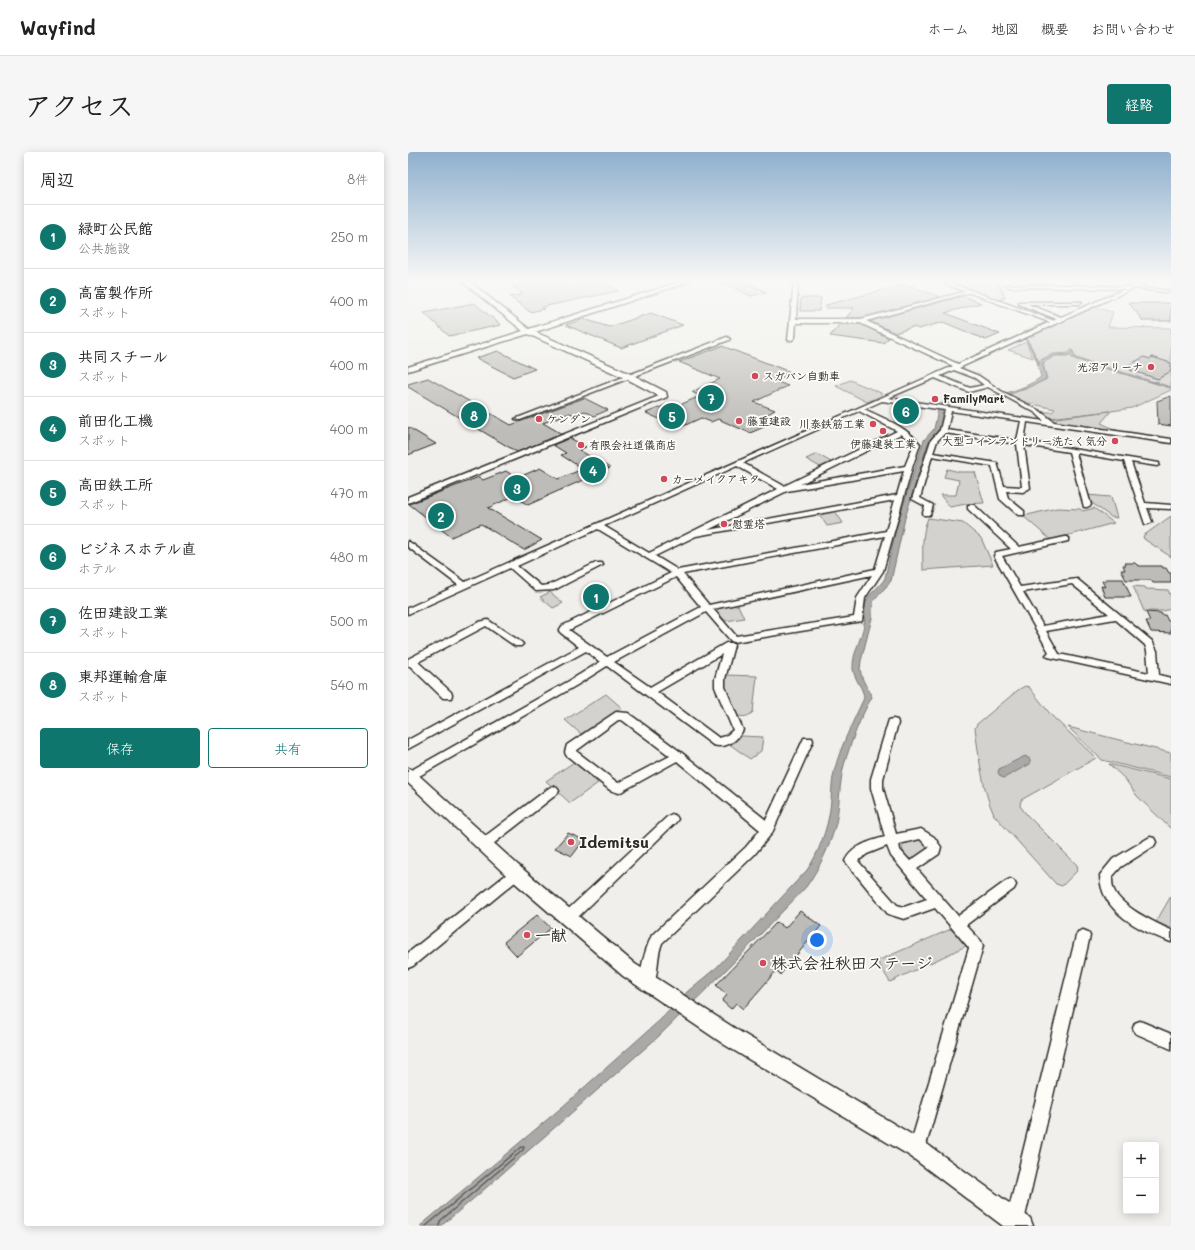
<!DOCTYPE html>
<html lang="ja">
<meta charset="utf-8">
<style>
:root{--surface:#fff;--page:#f6f6f6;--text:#222;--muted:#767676;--line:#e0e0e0;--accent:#0f766e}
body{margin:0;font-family:Mali,"Klee One",sans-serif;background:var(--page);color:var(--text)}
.controls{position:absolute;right:12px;bottom:12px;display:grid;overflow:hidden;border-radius:4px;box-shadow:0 2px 10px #0003}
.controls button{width:36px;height:36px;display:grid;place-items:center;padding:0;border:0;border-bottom:1px solid var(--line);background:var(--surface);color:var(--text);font:20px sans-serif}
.you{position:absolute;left:409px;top:788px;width:14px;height:14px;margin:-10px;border:3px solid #fff;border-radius:50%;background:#1a73e8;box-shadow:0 0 0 6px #1a73e833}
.badge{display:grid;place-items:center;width:26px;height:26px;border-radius:50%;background:var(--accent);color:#fff;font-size:13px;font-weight:700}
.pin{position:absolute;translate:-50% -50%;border:2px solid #fff;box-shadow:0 1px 4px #0006}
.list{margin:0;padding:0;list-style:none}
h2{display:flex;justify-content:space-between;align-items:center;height:52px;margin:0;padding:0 16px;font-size:17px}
h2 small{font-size:13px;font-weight:400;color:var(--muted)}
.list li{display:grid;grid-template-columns:26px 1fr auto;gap:12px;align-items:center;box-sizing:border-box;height:64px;padding:0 16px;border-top:1px solid var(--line)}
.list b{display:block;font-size:15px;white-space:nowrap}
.list p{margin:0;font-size:13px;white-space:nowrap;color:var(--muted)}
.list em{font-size:13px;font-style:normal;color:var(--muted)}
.actions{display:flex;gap:8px;padding:12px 16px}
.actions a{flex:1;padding:9px 0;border:1px solid var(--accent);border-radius:4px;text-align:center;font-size:14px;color:var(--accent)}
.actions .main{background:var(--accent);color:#fff}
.map{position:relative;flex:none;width:763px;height:1074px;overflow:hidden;border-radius:4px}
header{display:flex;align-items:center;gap:24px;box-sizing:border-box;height:56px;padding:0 20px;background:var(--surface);border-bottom:1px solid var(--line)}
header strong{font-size:19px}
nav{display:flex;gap:22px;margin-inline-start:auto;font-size:14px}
.intro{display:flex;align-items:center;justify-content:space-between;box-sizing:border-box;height:96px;padding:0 24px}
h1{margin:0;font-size:28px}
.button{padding:10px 18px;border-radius:4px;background:var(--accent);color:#fff;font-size:14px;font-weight:700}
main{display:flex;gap:24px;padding:0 24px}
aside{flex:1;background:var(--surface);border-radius:4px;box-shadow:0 2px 10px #0003}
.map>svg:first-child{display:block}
</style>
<header>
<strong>Wayfind</strong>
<nav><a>ホーム</a><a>地図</a><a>概要</a><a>お問い合わせ</a></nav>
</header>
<div class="intro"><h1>アクセス</h1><a class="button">経路</a></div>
<main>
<aside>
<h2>周辺<small>8件</small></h2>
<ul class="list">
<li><span class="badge">1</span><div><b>緑町公民館</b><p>公共施設</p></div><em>250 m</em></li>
<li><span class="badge">2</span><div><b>高富製作所</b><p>スポット</p></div><em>400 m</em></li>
<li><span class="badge">3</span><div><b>共同スチール</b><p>スポット</p></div><em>400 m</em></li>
<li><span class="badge">4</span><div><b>前田化工機</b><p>スポット</p></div><em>400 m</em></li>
<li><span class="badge">5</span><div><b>高田鉄工所</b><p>スポット</p></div><em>470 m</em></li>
<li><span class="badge">6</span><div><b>ビジネスホテル直</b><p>ホテル</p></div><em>480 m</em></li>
<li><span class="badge">7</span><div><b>佐田建設工業</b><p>スポット</p></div><em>500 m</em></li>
<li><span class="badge">8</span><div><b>東邦運輸倉庫</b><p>スポット</p></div><em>540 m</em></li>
</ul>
<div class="actions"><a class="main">保存</a><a>共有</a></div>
</aside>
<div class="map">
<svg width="763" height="1074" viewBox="0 0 763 1074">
<rect width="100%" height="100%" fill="#f0efeb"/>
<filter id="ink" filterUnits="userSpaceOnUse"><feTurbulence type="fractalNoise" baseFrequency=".025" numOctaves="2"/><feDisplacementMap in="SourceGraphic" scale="8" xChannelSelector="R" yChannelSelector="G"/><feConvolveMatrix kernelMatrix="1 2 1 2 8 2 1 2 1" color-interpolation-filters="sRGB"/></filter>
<g filter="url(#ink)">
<g fill="#d3d2cf" stroke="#7f7e7d">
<path d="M541,130L589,132L596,145L590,148Z"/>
<path d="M685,155L705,160L700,175L763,176V235L668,206L665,199L664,198L662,199V201L644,202L631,209L618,185Z"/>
<path d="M618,190L625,206L600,198Z"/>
<path d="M647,204H664V206L763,236V238L724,256L703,259L693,271L710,279L644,270L641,267L702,259L641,266L633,260H644L647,257L616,250L599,242L618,237L639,227L635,211Z"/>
<path d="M442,228L473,241V244L459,250L428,234Z"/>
<path d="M409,302L423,310L412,315L398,307Z"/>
<path d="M539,317L552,320H567L576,351L558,352L542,355L532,343H548L551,328L536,325Z"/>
<path d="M679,343L703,345L709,366L703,365L680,348Z"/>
<path d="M649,356L672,357L675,359L686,356L706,371L643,388L615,364Z"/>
<path d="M427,359L435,371L419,374L411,362Z"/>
<path d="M763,364V405L736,387L735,384Z"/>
<path d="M520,366L555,371L573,386L585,413L515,418C515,401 513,382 520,366Z"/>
<path d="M725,434L737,435L738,437L760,438L763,445V457L755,459H736Z"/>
<path d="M142,440L155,451L145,456L132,445Z"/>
<path d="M329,451L336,466L318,469L305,456Z"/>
<path d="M317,523L349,524L345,560C340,565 336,565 329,564L315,531Z"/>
<path d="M617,534L621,535L643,563L688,606L613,648L612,654L619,663L669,713L670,718L654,734L648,732L586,663C574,636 571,605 567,576L569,572L610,538Z"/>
<path d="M198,542L214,556L173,582L157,568Z"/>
<path d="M660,575L763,601V625L694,608Z"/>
<path d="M333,584L355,585L353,599L342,607L320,591Z"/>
<path d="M166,610L190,631L162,651L138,629Z"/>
<path d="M701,612L763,627V677L729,644L717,627Z"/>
<path d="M514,686L523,697L506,708L500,706L495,699L493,690Z"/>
<path d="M763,744V777L748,770Z"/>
<path d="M543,777L558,794L482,830L469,809Z"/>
</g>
<g fill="#aaa9a7" stroke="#777775">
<path d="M664,198L667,206L763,236L669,208L662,204L649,203L634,211L638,227C618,238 592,246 569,249C558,250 545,247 535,254L532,276L520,291L497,366L483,429L465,450L464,466L453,509L452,518L455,528L464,545C452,566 443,590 436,613C431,632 432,652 428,671C423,692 411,717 398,735L324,812L251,884L71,1042L33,1074H12L153,956L252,868L280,839L309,815L399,718C410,703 420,675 422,657C424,645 423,632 426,620C432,595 445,570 456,546C456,537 446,527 445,517C444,501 454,487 456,472C458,465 455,457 458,450C461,441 472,435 477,426L488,377L498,344L516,288L526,277L531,253C539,246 551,249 561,248C583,245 616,239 633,225L629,210L645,203L663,202Z"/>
<path d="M617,604L622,607V612L596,626L593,625L590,621L591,617Z"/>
</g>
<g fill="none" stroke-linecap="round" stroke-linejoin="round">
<path stroke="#5e5d5d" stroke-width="1.5" d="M18,1074L113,995H116L115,998L32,1069L31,1074"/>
<g stroke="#777775" stroke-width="2">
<path d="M590,130L597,145L593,148"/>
<path d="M615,181L637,171"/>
<path d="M618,187L631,212"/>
<path d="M744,230H750"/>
</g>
</g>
<g fill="#bdbcb8" stroke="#2b2b2b">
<path d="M129,130H195L210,139L134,155L136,157L122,160L102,145L115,142L105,135Z"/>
<path d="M313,130H337L359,140L343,144Z"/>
<path d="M498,132L532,145L453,166H438L446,156H418V153Z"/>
<path d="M555,144L573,151L537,161L592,182L578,188L535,170L511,177L505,175L487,181L462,169Z"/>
<path d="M393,146H413L411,159H392Z"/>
<path d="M66,151L93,173L41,184L16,161Z"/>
<path d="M721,151H763V169H735Z"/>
<path d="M243,161L275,173L213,196L158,173L176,167L201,175Z"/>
<path d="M432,172H452L481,186L475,191L422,184Z"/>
<path d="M314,194L385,221L367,229L380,234L346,250L367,258L345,270L356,275L342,281L310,267L303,270L293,266L271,276L238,261L258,253L265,256L292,244L284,240L312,227L271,210Z"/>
<path d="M90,199L127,217L105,225L68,206Z"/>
<path d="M736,205L742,207L744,205L763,211V219L750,227L722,218L725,216L719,214Z"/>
<path d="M20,226L103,273L176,246L200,258L186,264L177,259L166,263L162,261L135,271L154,282L109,300L0,235V232Z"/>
<path d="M763,244V274L750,272L749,249Z"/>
<path d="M0,275L28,292L0,303Z"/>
<path d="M162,286L178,295L171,298L202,316L139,344H140L120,353L106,344L80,356L134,388L116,398L73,372L43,385L1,352L71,325L75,328L98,319L109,326L132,316L150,327L175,317L153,303L158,301L145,293Z"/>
<path d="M717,411H727L729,413L732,414H754L755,416H758L761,421H763V431H745L743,428H718L713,418H717L715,413H718Z"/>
<path d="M697,427H715L723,445H697L693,434L697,435L694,429H697Z"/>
<path d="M191,436L200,444L184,451L175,444Z"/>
<path d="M738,460L753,461L754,463H757L760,469H763V481L743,480L738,469H742Z"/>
<path d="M160,681L176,688L164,704L147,696Z"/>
<path d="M392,759L413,774L372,823L368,819L335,857L328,851L323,857L314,849L319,843L308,833L369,770L377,776Z"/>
<path d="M129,763L143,776L109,804L96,790Z"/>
</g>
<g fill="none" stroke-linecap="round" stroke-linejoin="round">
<defs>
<g id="minor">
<path d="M386,130H390L388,167H453L563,138V140L458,169L550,212L649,167L611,152V150H674L672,152H619L653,165L717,137L600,135L598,133H660L722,135L733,130H739L730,135L763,139V141L726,136L551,216L571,224L593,239L632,259L646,270L763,287V291L619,270L616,289L751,311V313L749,314L723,310L737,351L763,353V357L739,356L744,370L740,372H737L716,309L668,301L683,353L679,355H676L661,300L616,293L622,336L615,340L598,339L600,346L616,359V363H610L592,347L584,314L524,304L512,346L525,353L522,363H516L515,361L517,354L504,347L523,288L532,278L537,258L474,249L456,257C475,266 499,275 512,292L504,316L475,419L457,446L454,469L326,490L323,489L298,460L206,510L242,535L318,491H324L326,493L317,527V535L335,578C329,589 318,597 305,593L199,514L169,533L6,627L0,628V620L161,529L192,510L178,499L0,597V588L171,495L153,481L151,479L154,474L263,421L190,377L109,414L133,434L141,433L188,411H194L195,413L146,438L128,439L102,416L0,462V456L50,433L0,395V389L57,430L545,214L452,171H388L387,185L384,188H380ZM546,218L567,226L576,233L562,236L532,224ZM527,226L561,240L580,235L628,261L636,269L480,246ZM451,259L489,279L376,334L335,311ZM543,259L613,269L609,288L539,278ZM537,281L609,292L614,335L596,334L589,311L525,301L529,289ZM493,282L506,292L497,314L392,332ZM329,314L370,337L241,401L196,374ZM496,319L489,343L300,378L379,339ZM487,348L478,379L270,418L247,404L288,384ZM477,384L467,417L301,453L275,422ZM464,423L449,446L446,465L328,484L305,457ZM268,425L293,455L199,505L161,478ZM314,502L307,527V535L325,578L318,584L311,586L249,540Z"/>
<path d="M319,185L322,187L321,188L112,268L107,267Z"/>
<path d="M560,353H566L611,395L657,385H660V389L594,404L612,435L669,427L744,489L749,499L751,523L763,526V532L640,505L638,503L641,500L586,404L588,400L603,397L560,357ZM664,432L701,462L635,474L615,440ZM707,467L737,493L739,499L741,521L651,502L638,479Z"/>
<path d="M80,468L113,490L115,492L113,494H107L78,474L10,510L43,540L44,543L43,546H35L2,514H0V507L71,470Z"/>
<path d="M208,560L220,561L274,601L358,668L396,586H404L405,589L364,681L346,703L254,791C248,806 251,821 245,835L240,837L235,835C229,821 238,796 244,783L338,695L352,678L269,609L211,641L202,638L158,603L157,600L159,593ZM210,568H214L262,604L210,631L168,599Z"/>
<path d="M485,567L489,568L490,571L475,627V636L488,682L513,677L526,685L533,695L531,702L509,717L550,764L598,729L602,727L606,729L608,733L606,737L558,773L573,789L575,794L517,997L515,1003L509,1005L503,1003L501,997L561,796L527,756L496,767L480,762L437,709C444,694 462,689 477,685L463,636V627L480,571L481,568ZM512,687L521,696L502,709L492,698L491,692ZM479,694L483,704L519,747L496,755L489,753L450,709L459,702Z"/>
<path d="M145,634L149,636L151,639L149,642L80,696L76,697L72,696L70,692L72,688L141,636Z"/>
<path d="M264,662L268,664L270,667L268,670L165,770L160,772L155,770L153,766L155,762L260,664Z"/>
<path d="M742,685L746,686L748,690L746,694L713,715L704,725C704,729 704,734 706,738C712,754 747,771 763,778V790C733,779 692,760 692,723L705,707Z"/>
<path d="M108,717L112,718L114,722L112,726L5,814L0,816V801L104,718Z"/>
<path d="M675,778L680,780L682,784L616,1069L613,1074H601L598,1069L668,784L670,780Z"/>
<path d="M732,869L763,882V897L727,881L725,876L727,871Z"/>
</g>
<g id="tertiary">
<path d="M55,130H62L121,177L272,130H281L127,180L225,223L258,240L259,245L0,351V345L251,244L219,227L120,182L0,219V215L115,179Z"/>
<path d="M532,130H540L649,170L644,171Z"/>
<path d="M0,616L5,618L110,713L227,812L331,879L516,990L622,1066L625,1074H595L502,1004L317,893L215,824L98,723L0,631Z"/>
</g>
</defs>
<use href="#minor" stroke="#2b2b2b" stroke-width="3"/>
<use href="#tertiary" stroke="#2b2b2b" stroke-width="3"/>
<use href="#minor" fill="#fdfcf7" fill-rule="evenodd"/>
<use href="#tertiary" fill="#fdfcf7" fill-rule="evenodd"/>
</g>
</g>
<linearGradient id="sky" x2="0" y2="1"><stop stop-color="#8fb0ce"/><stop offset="0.46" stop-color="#f8f8f6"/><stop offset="1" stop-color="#f8f8f6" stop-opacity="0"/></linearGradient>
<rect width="763" height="280" fill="url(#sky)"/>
<g fill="#d1495b" stroke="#fdfcf7" stroke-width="1.5">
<circle cx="743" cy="215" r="4"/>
<circle cx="347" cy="224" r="4"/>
<circle cx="527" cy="247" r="4"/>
<circle cx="131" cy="267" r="4"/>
<circle cx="331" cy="269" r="4"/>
<circle cx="465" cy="272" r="4"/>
<circle cx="475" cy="279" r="4"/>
<circle cx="707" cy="289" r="4"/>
<circle cx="173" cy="293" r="4"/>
<circle cx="256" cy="327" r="4"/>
<circle cx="316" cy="372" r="4"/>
<circle cx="163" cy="690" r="4"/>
<circle cx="119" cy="783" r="4"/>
<circle cx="355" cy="811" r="4"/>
</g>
<g text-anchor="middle" stroke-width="3.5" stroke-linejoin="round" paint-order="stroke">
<g font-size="11" font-weight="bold" fill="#2b2b2b" stroke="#fdfcf7" text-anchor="start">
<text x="735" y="219" text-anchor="end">光沼アリーナ</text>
<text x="355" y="228">スガバン自動車</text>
<text x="535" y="251">FamilyMart</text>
<text x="139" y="271">ケンダン</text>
<text x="339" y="273">藤重建設</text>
<text x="457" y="276" text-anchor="end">川泰鉄筋工業</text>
<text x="699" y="293" text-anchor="end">大型コインランドリー洗たく気分</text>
<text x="475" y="296" text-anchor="middle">伊藤建装工業</text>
<text x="181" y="297">有限会社道儀商店</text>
<text x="264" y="331">カーメイクアキタ</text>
<text x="324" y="376">慰霊塔</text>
</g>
<g font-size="16" font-weight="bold" fill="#2b2b2b" stroke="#fdfcf7" text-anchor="start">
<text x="171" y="696">Idemitsu</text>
<text x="127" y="789">一献</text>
<text x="363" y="817">株式会社秋田ステージ</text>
</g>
</g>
</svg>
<div class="controls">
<button>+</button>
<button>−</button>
</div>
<div class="you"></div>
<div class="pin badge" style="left:188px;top:445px">1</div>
<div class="pin badge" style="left:33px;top:364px">2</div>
<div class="pin badge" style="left:109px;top:336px">3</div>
<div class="pin badge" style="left:185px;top:318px">4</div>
<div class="pin badge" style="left:264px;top:264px">5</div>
<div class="pin badge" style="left:498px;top:259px">6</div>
<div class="pin badge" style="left:303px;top:246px">7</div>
<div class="pin badge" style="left:66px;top:263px">8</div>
</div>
</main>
